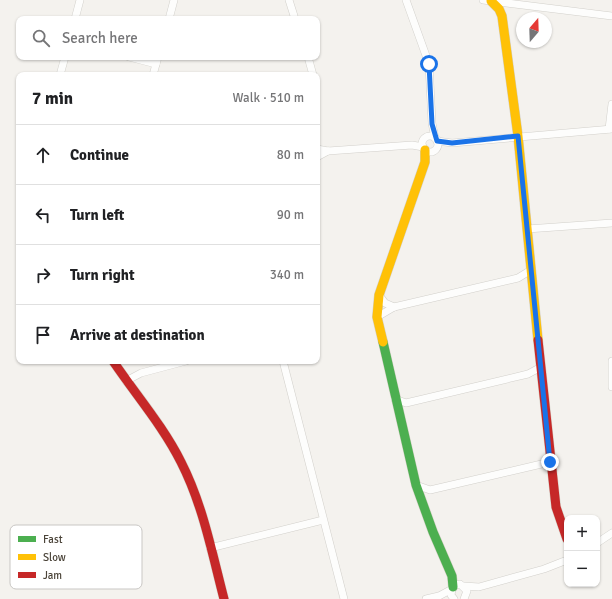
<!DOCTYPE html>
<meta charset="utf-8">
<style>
:root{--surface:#fff;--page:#f2f2f2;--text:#202124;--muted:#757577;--line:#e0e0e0}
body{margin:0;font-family:Signika,sans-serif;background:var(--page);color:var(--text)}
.controls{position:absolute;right:12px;bottom:12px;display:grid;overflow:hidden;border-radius:8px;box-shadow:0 1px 3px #0004}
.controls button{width:36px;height:36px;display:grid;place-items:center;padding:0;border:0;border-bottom:1px solid var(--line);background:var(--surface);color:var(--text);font:20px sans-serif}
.compass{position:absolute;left:516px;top:12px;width:36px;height:36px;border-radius:50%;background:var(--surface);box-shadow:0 1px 3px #0004;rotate:19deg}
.stop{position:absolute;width:12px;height:12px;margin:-9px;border:3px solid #1a73e8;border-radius:50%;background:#fff}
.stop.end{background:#1a73e8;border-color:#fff;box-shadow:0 1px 4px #0008}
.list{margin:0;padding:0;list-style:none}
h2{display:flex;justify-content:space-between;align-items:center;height:52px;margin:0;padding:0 16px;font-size:17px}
h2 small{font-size:13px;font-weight:400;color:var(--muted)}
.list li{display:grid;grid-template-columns:26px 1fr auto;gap:12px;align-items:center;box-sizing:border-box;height:60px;padding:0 16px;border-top:1px solid var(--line)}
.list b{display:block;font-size:15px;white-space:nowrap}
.list em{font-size:13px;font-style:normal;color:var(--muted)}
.icon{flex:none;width:22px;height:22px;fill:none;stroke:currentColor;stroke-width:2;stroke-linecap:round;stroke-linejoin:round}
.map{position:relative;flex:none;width:612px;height:599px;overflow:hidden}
.search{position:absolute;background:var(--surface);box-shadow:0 1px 3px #0004;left:16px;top:16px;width:304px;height:44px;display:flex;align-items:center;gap:10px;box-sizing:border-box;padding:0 14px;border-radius:8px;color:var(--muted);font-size:15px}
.panel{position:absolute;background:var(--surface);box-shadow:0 1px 3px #0004;left:16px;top:72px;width:304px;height:292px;border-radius:8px}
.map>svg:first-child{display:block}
</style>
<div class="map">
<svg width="612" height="599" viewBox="0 0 612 599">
<rect width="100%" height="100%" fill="#f4f2ee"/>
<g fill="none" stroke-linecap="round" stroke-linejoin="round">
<defs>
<g id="street">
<path d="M289,0L295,19"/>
<path d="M406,0L429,64L432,123L435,138"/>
<path d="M483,0L612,16"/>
<path d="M75,19L80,0"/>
<path d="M169,19L174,0"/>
<path d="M129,57L156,64"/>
<path d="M308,57L313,75"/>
<path d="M60,75L65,57"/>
<path d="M153,75L158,57"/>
<path d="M609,129L612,104"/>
<circle cx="430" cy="144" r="8"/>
<path d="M437,141L452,143L612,129"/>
<path d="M317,149L328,151L412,145L423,147"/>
<path d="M317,157L328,151"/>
<path d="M527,229L612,223"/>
<path d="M379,295L385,303L394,307"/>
<path d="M377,317L394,307L518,278L531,270"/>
<path d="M283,361L344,599"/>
<path d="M612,361V387"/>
<path d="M126,381L141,373L186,361"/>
<path d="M395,399L406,403L528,374L541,367"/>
<path d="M416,485L430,490L550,462"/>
<path d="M597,543L612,533"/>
<path d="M210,548L323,520"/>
<path d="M464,586L479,587L544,569L567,560"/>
<path d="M426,599L439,596L452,589"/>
<path d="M454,599L451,595L452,589L455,585L460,584L467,591L464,599"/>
</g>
<path id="fast" d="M383,342L416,485L433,532L452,576L453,587"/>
<g id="slow">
<path d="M491,1L499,9L502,16L518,136L538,340"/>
<path d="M383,342L377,317L379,295L425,162V150"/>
</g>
<g id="jam">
<path d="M538,340L556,507L567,539"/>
<path d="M113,361C136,395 163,426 181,462C203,505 212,553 224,599"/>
</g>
</defs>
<use href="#street" stroke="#d2d0cb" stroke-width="8"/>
<use href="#fast" stroke="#d3cfc5" stroke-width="10"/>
<use href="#slow" stroke="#d3cfc5" stroke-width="10"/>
<use href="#jam" stroke="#d3cfc5" stroke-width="10"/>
<use href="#street" stroke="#fdfdfc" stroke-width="7"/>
<use href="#fast" stroke="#4caf50" stroke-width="9"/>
<use href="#slow" stroke="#ffc107" stroke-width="9"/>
<use href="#jam" stroke="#c62828" stroke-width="9"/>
</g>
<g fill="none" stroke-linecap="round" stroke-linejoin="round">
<path stroke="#1a73e8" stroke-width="5" d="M429,64L432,124L437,141L452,143L518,136L550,462"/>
</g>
<rect x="10" y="525" width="132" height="64" rx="6" fill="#fff" stroke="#c9c7c4" stroke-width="1"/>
<rect x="18" y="536" width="18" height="6" fill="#4caf50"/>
<rect x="18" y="554" width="18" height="6" fill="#ffc107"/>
<rect x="18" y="572" width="18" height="6" fill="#c62828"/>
<g font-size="11" fill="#4b4439">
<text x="43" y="543">Fast</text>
<text x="43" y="561">Slow</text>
<text x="43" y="579">Jam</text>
</g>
</svg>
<div class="controls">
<button>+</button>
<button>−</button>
</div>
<svg class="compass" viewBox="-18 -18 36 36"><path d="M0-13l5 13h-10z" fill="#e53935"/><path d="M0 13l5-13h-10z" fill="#757577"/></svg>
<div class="stop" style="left:429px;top:64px"></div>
<div class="stop end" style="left:550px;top:462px"></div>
<div class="search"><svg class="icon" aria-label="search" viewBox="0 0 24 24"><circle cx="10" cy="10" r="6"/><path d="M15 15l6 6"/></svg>Search here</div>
<section class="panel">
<h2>7 min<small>Walk · 510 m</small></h2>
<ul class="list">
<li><svg class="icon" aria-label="ahead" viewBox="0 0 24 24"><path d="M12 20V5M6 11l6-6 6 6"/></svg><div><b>Continue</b></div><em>80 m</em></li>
<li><svg class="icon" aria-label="left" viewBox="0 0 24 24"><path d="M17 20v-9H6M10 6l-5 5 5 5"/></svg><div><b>Turn left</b></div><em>90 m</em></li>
<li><svg class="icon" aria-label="right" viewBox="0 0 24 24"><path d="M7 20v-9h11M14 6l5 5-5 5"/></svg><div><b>Turn right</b></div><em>340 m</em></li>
<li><svg class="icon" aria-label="arrive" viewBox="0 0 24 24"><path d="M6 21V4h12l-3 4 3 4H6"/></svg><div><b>Arrive at destination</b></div></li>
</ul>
</section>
</div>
